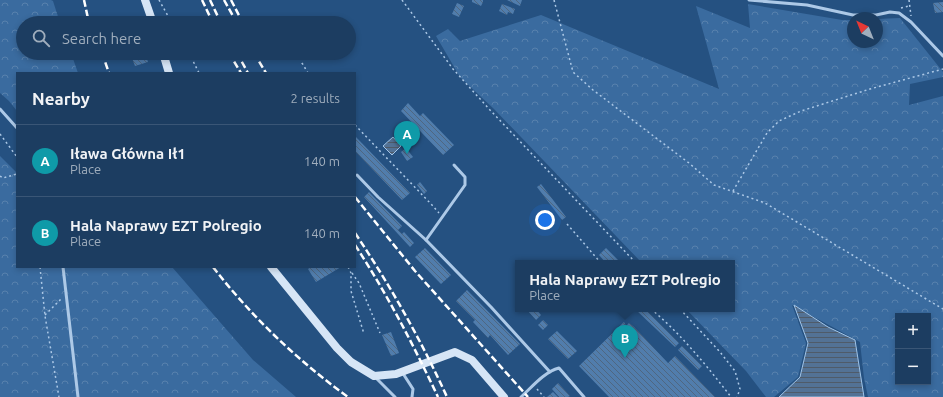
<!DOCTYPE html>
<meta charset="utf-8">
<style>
:root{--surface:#1c3d61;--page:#29486a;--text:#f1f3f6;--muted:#a0aebd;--line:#3a5676;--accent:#95b2f1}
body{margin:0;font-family:Ubuntu,sans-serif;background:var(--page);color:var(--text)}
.controls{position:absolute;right:12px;bottom:12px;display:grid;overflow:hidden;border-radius:0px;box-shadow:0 2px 6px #0003}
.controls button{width:36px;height:36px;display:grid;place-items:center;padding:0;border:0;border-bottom:1px solid var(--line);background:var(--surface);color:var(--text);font:20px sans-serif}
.compass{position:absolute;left:847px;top:12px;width:36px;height:36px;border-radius:50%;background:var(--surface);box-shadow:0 2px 6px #0003;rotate:317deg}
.you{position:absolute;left:545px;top:220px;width:14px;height:14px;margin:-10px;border:3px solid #fff;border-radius:50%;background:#1a73e8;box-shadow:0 0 0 6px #1a73e833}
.badge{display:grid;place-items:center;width:26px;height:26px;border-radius:50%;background:var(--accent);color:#fff;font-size:13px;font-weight:700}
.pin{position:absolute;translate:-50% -33px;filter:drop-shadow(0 1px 2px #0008)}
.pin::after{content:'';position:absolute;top:21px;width:14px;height:12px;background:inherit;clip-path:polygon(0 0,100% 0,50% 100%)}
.popup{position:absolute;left:515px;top:260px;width:220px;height:52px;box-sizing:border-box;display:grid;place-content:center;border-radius:0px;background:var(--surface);filter:drop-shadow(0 1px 3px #0005);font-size:13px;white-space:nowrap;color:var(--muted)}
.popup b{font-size:15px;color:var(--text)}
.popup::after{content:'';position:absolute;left:50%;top:100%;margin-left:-8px;border:8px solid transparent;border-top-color:var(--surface)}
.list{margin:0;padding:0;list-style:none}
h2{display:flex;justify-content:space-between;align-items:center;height:52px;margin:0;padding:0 16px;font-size:17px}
h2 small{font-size:13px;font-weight:400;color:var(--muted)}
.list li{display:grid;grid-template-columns:26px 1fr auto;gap:12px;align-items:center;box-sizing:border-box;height:72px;padding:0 16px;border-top:1px solid var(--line)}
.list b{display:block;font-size:15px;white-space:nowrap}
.list p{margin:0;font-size:13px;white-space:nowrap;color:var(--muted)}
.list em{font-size:13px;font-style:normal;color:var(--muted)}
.icon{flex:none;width:22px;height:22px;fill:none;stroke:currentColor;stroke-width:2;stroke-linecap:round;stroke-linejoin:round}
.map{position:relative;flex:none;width:943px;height:397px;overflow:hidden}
.search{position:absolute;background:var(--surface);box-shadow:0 2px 6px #0003;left:16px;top:16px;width:340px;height:44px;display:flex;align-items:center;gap:10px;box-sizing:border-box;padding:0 14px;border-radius:22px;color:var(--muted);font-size:15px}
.panel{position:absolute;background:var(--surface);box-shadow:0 2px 6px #0003;left:16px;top:72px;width:340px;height:196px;border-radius:0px}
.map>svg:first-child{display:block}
</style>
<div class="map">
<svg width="943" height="397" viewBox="0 0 943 397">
<defs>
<pattern id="forest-crowns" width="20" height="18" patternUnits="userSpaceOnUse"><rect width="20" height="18" fill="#3a6b9f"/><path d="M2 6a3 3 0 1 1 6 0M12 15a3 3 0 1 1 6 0" fill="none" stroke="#5881ad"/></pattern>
<pattern id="water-rules" width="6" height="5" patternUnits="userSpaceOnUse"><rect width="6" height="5" fill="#537295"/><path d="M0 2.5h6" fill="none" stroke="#4f5b69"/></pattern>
<pattern id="building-back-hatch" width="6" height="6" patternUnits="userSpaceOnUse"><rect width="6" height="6" fill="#517dac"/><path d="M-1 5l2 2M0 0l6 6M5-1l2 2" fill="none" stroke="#4f6781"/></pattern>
</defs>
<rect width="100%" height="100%" fill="#255181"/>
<g fill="url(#forest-crowns)" fill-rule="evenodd">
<path d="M0,0H51L53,1L60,23H23V53H71L78,73H17V111L9,101L0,93Z"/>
<path d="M748,4L842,20H853V42H877V19L900,18L943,72V77L910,84L909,105L943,96V397H868L864,378L860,342L792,305L806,343L798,377L774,397H766L746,371L686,309H732V263H642L494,109L460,77L436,36L448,29L460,41L541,15L719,89L696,6L750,28ZM898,316H928V382H898Z"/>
<path d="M0,156L17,173V267H172L253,360L296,397H0Z"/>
</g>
<g fill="url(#water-rules)" stroke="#a1c4e7">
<path d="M393,137L401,146L392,155L383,146Z"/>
<path d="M794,305L828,327L855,340L864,397H779L800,377L808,343Z"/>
</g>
<g fill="url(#building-back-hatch)">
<path d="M472,0H483V2L481,6L472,2Z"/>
<path d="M507,0H522L520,6Z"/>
<path d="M943,2V12L935,13L933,3Z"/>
<path d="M457,3L464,6L459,17L452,14Z"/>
<path d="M502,4L515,9L513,14L508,12L507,15L499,11Z"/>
<path d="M130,53H145L148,62L135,66Z"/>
<path d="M408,103L420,116L423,113L454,145L443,155L401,111Z"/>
<path d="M355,136L410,193L402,200L355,151Z"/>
<path d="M406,148L413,157L407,161L401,152Z"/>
<path d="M420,182L427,191L424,194L417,185Z"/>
<path d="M541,184L566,217L562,220L537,187Z"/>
<path d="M369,192L402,226L398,230L402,234L404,232L414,243L410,247L364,197Z"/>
<path d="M425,248L451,275L441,284L415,257Z"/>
<path d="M606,248L621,263H606L599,255Z"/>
<path d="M311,267H341L316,282L308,269Z"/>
<path d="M467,290L520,344L508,355L490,335L488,338L473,322L475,320L456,301Z"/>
<path d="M526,309H536L541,315L536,320Z"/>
<path d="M635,309H645L679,343L675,347Z"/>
<path d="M543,320L548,325L543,330L538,325Z"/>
<path d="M624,322L626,326L629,323L634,327L668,363L675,356L715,397H609L579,366Z"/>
<path d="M557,331L577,351L568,359L548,339Z"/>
<path d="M391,332L399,353L391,356L382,335Z"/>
<path d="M682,346L702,366L698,370L678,350Z"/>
<path d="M558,383L570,396L568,397H559L552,389Z"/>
<path d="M553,392L558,397H547Z"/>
</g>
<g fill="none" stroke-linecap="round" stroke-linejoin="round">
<g stroke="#adc9e7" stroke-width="1.5" stroke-dasharray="2 3" stroke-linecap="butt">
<path d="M159,0L172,23"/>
<path d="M402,0L453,69L490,110L636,263"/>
<path d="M554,0L573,72L593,90L689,163L714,185L765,203L943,309"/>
<path d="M909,0L911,16"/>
<path d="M901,8L909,6"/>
<path d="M189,53L199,73"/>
<path d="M301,53L302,63L308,73"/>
<path d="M355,125L432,205L439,213"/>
<path d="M0,134L17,157"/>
<path d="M0,176L3,178L17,174"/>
<path d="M733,191L767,133L779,121L801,111L870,89L943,69"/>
<path d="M567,224L601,263"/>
<path d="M40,267L45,316L59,397"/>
<path d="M348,267L351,273V291L364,334"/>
<path d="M352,273L359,283L380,333"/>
<path d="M651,309C681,334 707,366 731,397"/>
<path d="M680,309L720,352L735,371L740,389L737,397"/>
<path d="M45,315L62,298"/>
<path d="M537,389L544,397"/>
</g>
<g stroke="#adc9e7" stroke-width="3">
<path d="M749,0L807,5L853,15H876L890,12L899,13L911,22L943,56"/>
<path d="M0,109L17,128"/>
<path d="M357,175L378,197L426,240L491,307L550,372"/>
<path d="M426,240L465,185V177L454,165"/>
<path d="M63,267L78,397"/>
<path d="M402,372L413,389L412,397"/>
<path d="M375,377L395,397"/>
<path d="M521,397C532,387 544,372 559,368L584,397"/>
</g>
<g stroke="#d6e5f6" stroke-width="8">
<path d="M145,0L153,23"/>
<path d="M163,53L169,73"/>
<path d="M271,267L337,348L351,362L374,376L396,374L455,352L472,360L504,397"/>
</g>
<g stroke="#fff" stroke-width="2.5" stroke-dasharray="7 3" stroke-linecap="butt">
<path d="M84,0L89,23"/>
<path d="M202,0L213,23"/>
<path d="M210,0L221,23"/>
<path d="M224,0L237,23"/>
<path d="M231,0L243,23"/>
<path d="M102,53L109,73"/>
<path d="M229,53L241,73"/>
<path d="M237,53L248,73"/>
<path d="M254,53L266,73"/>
<path d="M355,197L415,271L528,397"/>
<path d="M355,233C390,285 421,340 447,397"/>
<path d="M355,245C387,294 413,344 438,397"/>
<path d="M213,267C251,316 297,360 348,397"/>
</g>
</g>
</svg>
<div class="controls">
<button>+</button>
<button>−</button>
</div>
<svg class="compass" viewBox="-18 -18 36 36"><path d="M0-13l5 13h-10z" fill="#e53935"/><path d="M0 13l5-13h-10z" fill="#a0aebd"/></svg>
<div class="you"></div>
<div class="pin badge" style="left:407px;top:154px;background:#0f9aa8">A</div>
<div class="pin badge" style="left:625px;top:358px;background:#0f9aa8">B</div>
<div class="popup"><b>Hala Naprawy EZT Polregio</b>Place</div>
<div class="search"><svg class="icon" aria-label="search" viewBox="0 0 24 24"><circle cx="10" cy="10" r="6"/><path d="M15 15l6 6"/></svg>Search here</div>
<section class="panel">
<h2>Nearby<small>2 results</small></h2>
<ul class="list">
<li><span class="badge" style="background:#0f9aa8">A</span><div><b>Iława Główna Ił1</b><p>Place</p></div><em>140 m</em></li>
<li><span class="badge" style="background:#0f9aa8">B</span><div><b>Hala Naprawy EZT Polregio</b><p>Place</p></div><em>140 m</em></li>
</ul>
</section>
</div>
